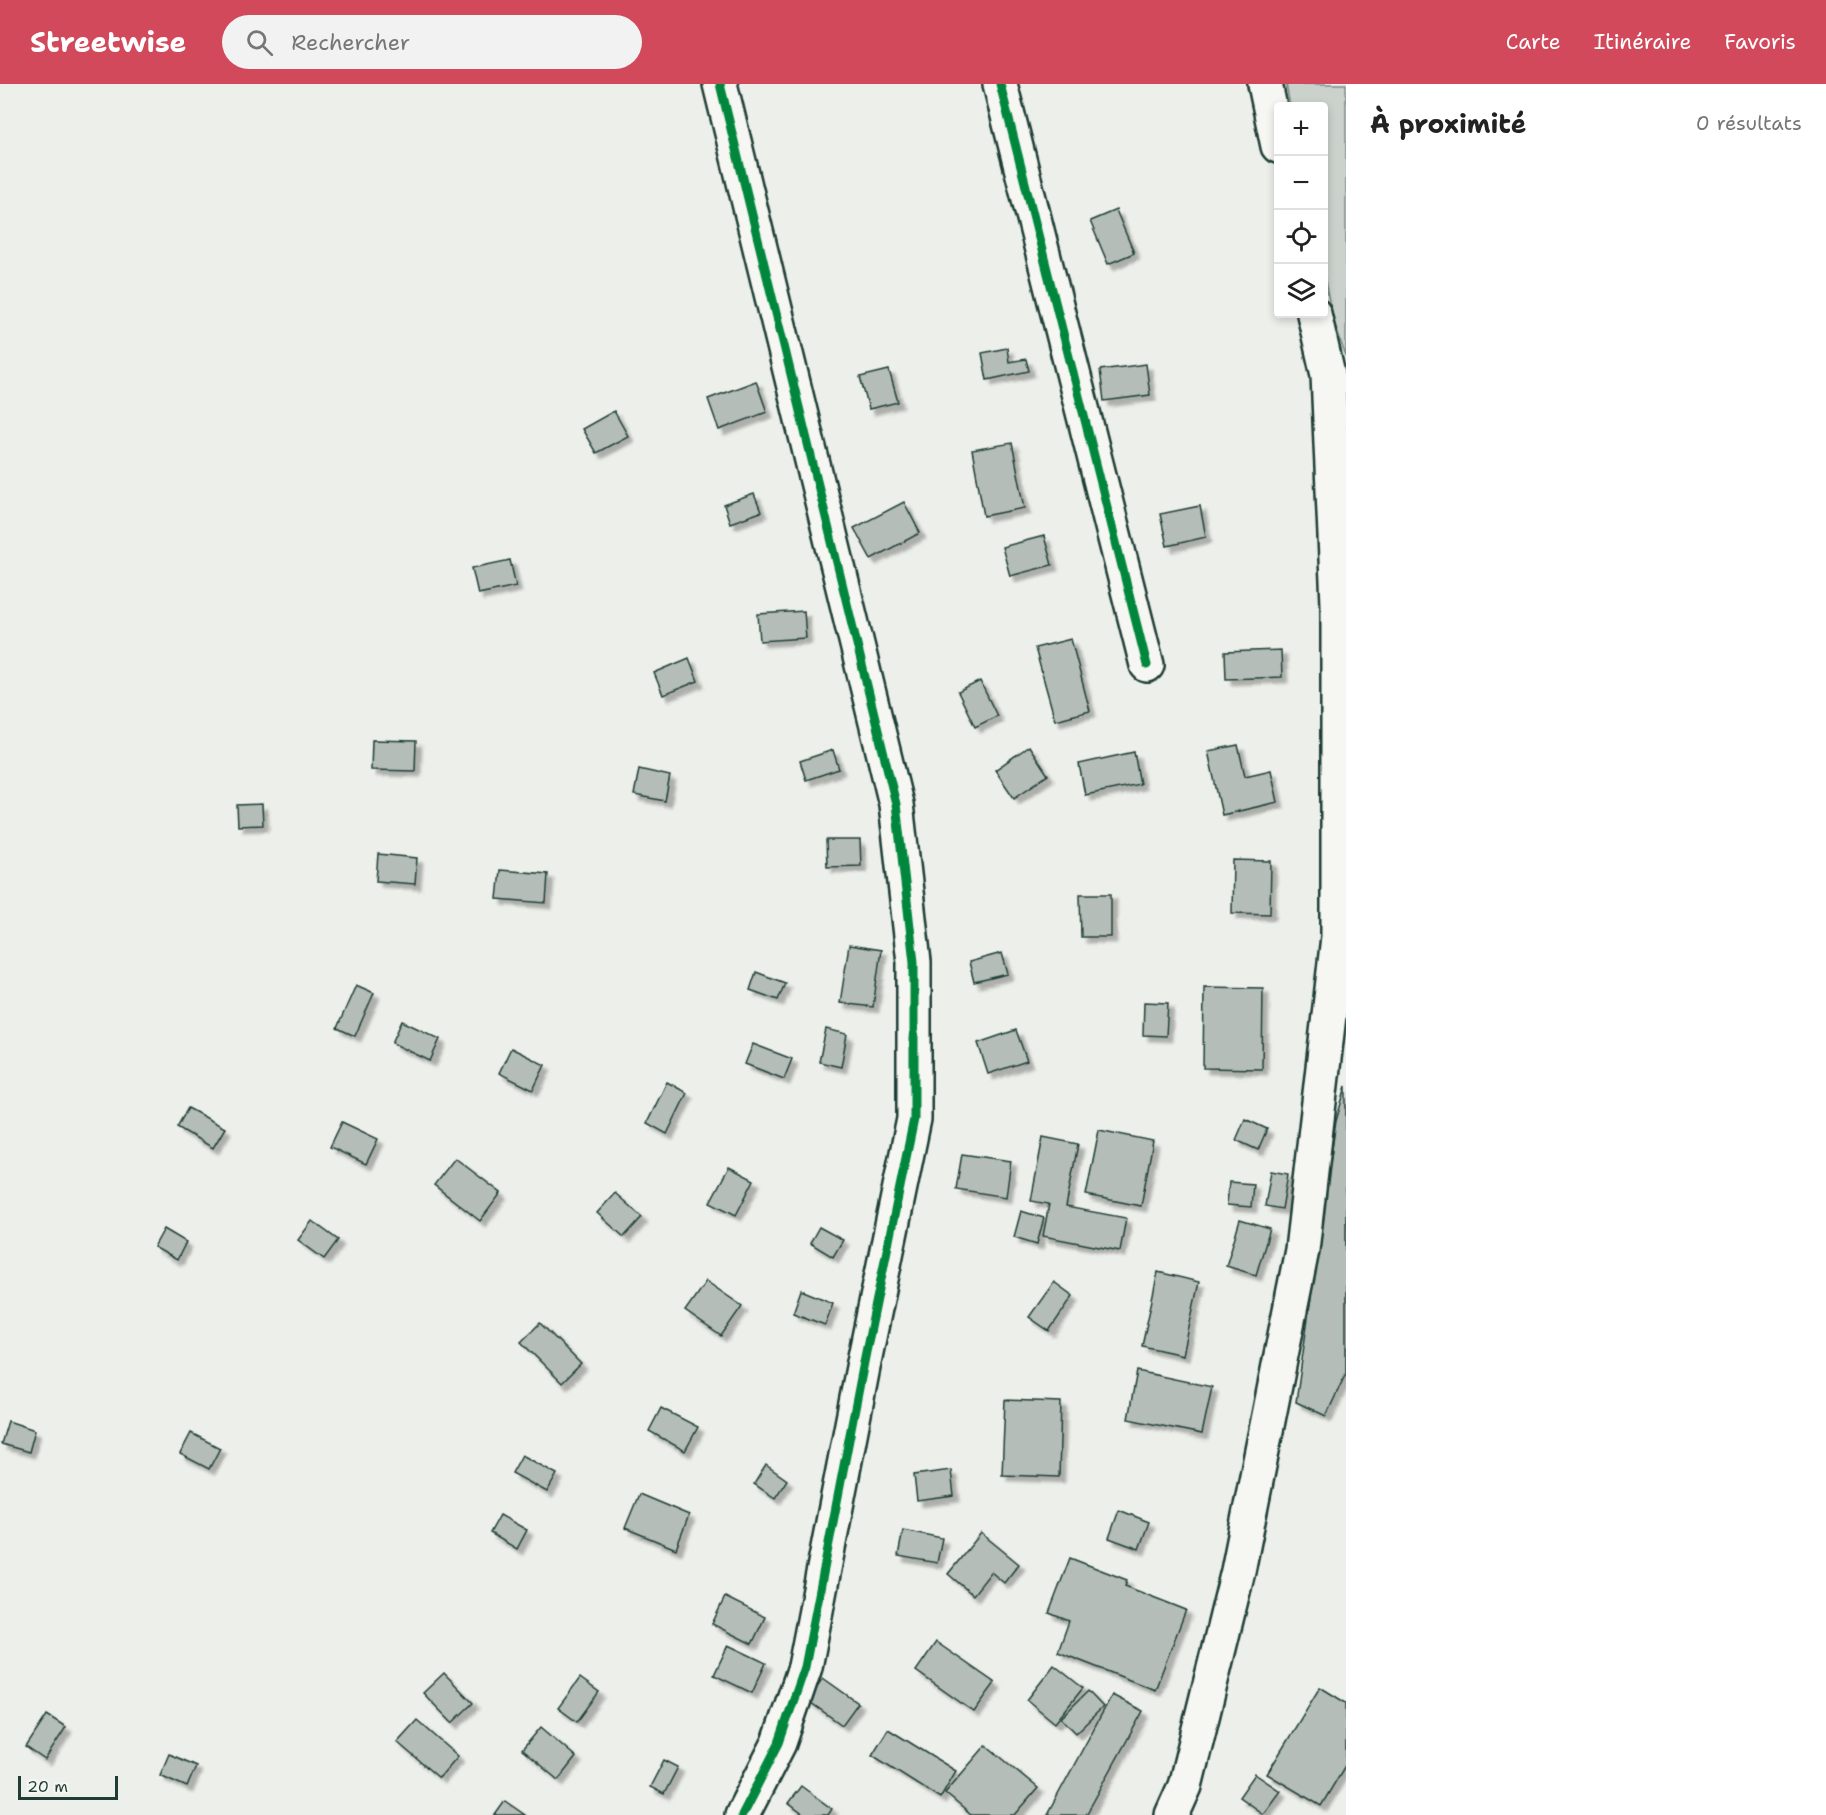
<!DOCTYPE html>
<html lang="fr">
<meta charset="utf-8">
<style>
:root{--surface:#fff;--page:#f2f2f2;--text:#222;--muted:#767676;--line:#e0e0e0;--accent:#d1495b}
body{margin:0;font-family:"Shantell Sans",sans-serif;background:var(--page);color:var(--text)}
.controls{position:absolute;right:18px;top:18px;display:grid;overflow:hidden;border-radius:6px;box-shadow:0 3px 9px #0003}
.controls button{width:54px;height:54px;display:grid;place-items:center;padding:0;border:0;border-bottom:2px solid var(--line);background:var(--surface);color:var(--text);font:30px sans-serif}
.scale{position:absolute;left:18px;bottom:15px;width:100px;box-sizing:border-box;padding-left:6px;border:3px solid #1f3d34;border-top:0;font-size:16px;line-height:21px;white-space:nowrap;color:#1f3d34;-webkit-text-stroke:4px #f6f6f2;paint-order:stroke}
.list{margin:0;padding:0;list-style:none}
h2{display:flex;justify-content:space-between;align-items:center;height:78px;margin:0;padding:0 24px;font-size:26px}
h2 small{font-size:20px;font-weight:400;color:var(--muted)}
.icon{flex:none;width:33px;height:33px;fill:none;stroke:currentColor;stroke-width:2;stroke-linecap:round;stroke-linejoin:round}
.map{position:relative;flex:none;width:1346px;height:1731px;overflow:hidden}
header{display:flex;align-items:center;gap:36px;box-sizing:border-box;height:84px;padding:0 30px;background:var(--accent);color:#fff}
header strong{font-size:28px}
nav{display:flex;gap:33px;margin-inline-start:auto;font-size:21px}
.search{width:420px;height:54px;background:var(--page);display:flex;align-items:center;gap:15px;box-sizing:border-box;padding:0 21px;border-radius:33px;color:var(--muted);font-size:22px}
main{display:flex}
aside{flex:1;background:var(--surface)}
.map>svg:first-child{display:block}
</style>
<header>
<strong>Streetwise</strong>
<div class="search"><svg class="icon" aria-label="search" viewBox="0 0 24 24"><circle cx="10" cy="10" r="6"/><path d="M15 15l6 6"/></svg>Rechercher</div>
<nav><a>Carte</a><a>Itinéraire</a><a>Favoris</a></nav>
</header>
<main>
<div class="map">
<svg width="1346" height="1731" viewBox="0 0 1346 1731">
<defs>
<filter id="shadow"><feDropShadow dx="5.5" dy="5.5" stdDeviation="1.5" flood-color="#0004"/></filter>
</defs>
<rect width="100%" height="100%" fill="#edefea"/>
<filter id="ink" filterUnits="userSpaceOnUse"><feTurbulence type="fractalNoise" baseFrequency=".0167" numOctaves="2"/><feDisplacementMap in="SourceGraphic" scale="12" xChannelSelector="R" yChannelSelector="G"/><feConvolveMatrix kernelMatrix="1 2 1 2 8 2 1 2 1" color-interpolation-filters="sRGB"/></filter>
<g filter="url(#ink)">
<path fill="#cbd2cc" stroke="#758880" stroke-width="1.5" d="M1286,0H1346V273L1331,229L1324,191V22H1290Z"/>
<g fill="#b4bdb8" stroke="#1f3d34" stroke-width="1.5" filter="url(#shadow)">
<path d="M1116,126L1134,169L1108,180L1090,137Z"/>
<path d="M1007,264L1009,278L1026,275L1029,287L987,296L982,269Z"/>
<path d="M1146,280L1150,311L1104,317L1100,286Z"/>
<path d="M889,286L898,318L869,325L860,293Z"/>
<path d="M756,297L767,328L719,346L708,315Z"/>
<path d="M614,327L628,352L596,369L582,345Z"/>
<path d="M1012,359L1025,424L984,432L972,366Z"/>
<path d="M754,410L761,428L730,439L724,421Z"/>
<path d="M904,418L920,449L871,475L854,444Z"/>
<path d="M1200,422L1206,453L1167,462L1160,430Z"/>
<path d="M1044,452L1052,481L1010,492L1002,463Z"/>
<path d="M510,476L516,502L478,510L472,484Z"/>
<path d="M804,527L806,554L760,557L758,530Z"/>
<path d="M1071,555L1090,627L1055,636L1035,564Z"/>
<path d="M1281,566L1282,593L1226,595L1225,568Z"/>
<path d="M689,574L698,597L663,611L654,589Z"/>
<path d="M980,597L997,632L975,643L958,608Z"/>
<path d="M372,656L416,657L415,687L371,686Z"/>
<path d="M1238,661L1245,692L1271,686L1278,718L1222,731L1208,667Z"/>
<path d="M1029,662L1048,691L1014,714L995,686Z"/>
<path d="M833,666L839,685L806,696L800,677Z"/>
<path d="M1134,668L1140,700L1085,711L1079,680Z"/>
<path d="M639,685L670,692L665,717L634,711Z"/>
<path d="M262,720L263,741L238,742L237,721Z"/>
<path d="M826,756H860L861,782L827,783Z"/>
<path d="M378,770L417,774L415,800L376,797Z"/>
<path d="M1233,776L1271,777L1270,830L1232,829Z"/>
<path d="M500,786L548,790L546,819L497,815Z"/>
<path d="M1080,810H1111V853H1081Z"/>
<path d="M849,861L881,866L873,923L840,919Z"/>
<path d="M1002,869L1008,890L974,898L969,878Z"/>
<path d="M756,888L785,899L778,916L750,906Z"/>
<path d="M356,901L374,909L355,952L337,944Z"/>
<path d="M1204,903L1263,904L1262,985L1203,984Z"/>
<path d="M1144,918L1168,919L1166,952L1143,951Z"/>
<path d="M402,937L440,955L430,977L392,959Z"/>
<path d="M826,945L847,950L841,983L819,978Z"/>
<path d="M1016,946L1027,977L988,990L978,959Z"/>
<path d="M753,960L792,975L784,995L745,980Z"/>
<path d="M511,964L545,981L533,1006L499,989Z"/>
<path d="M667,998L687,1009L667,1050L647,1039Z"/>
<path d="M1346,1002V1289L1326,1332L1296,1318L1336,1037Z"/>
<path d="M188,1024L225,1044L213,1064L177,1043Z"/>
<path d="M1245,1035L1267,1045L1258,1066L1236,1056Z"/>
<path d="M342,1038L378,1055L366,1080L330,1063Z"/>
<path d="M1099,1046L1153,1057L1141,1122L1086,1111Z"/>
<path d="M1043,1053L1078,1060L1066,1123L1126,1134L1120,1167L1043,1152L1049,1120L1031,1117Z"/>
<path d="M962,1070L1011,1077L1006,1113L956,1105Z"/>
<path d="M455,1074L501,1109L480,1137L434,1101Z"/>
<path d="M729,1083L754,1096L736,1131L710,1118Z"/>
<path d="M1271,1087L1288,1090L1282,1125L1265,1122Z"/>
<path d="M1229,1098L1253,1100L1251,1123L1227,1121Z"/>
<path d="M615,1109L642,1133L624,1153L597,1129Z"/>
<path d="M1021,1127L1044,1134L1037,1160L1014,1153Z"/>
<path d="M1240,1136L1270,1145L1256,1191L1226,1182Z"/>
<path d="M312,1137L338,1156L324,1175L298,1156Z"/>
<path d="M819,1143L843,1156L833,1173L810,1159Z"/>
<path d="M164,1145L186,1158L177,1176L154,1163Z"/>
<path d="M1158,1188L1199,1198L1183,1271L1142,1262Z"/>
<path d="M706,1197L742,1222L721,1252L685,1227Z"/>
<path d="M1054,1198L1073,1212L1049,1247L1029,1233Z"/>
<path d="M801,1206L833,1219L825,1241L793,1229Z"/>
<path d="M540,1239L581,1280L562,1299L521,1258Z"/>
<path d="M1137,1287L1212,1303L1202,1350L1128,1335Z"/>
<path d="M1005,1316L1061,1318L1059,1393L1002,1391Z"/>
<path d="M661,1324L698,1343L685,1367L649,1347Z"/>
<path d="M8,1337L35,1346L29,1368L1,1360Z"/>
<path d="M191,1349L220,1364L209,1385L180,1370Z"/>
<path d="M522,1371L557,1390L547,1408L512,1389Z"/>
<path d="M766,1381L787,1396L775,1414L754,1400Z"/>
<path d="M951,1386L954,1412L917,1417L914,1391Z"/>
<path d="M639,1410L689,1431L676,1465L625,1444Z"/>
<path d="M1119,1426L1149,1438L1139,1465L1109,1454Z"/>
<path d="M500,1431L527,1446L517,1465L490,1449Z"/>
<path d="M903,1446L942,1454L937,1479L898,1472Z"/>
<path d="M981,1449L1019,1480L1004,1499L991,1488L973,1511L948,1490Z"/>
<path d="M1070,1474L1127,1496L1125,1502L1186,1526L1155,1606L1058,1568L1069,1537L1049,1529Z"/>
<path d="M725,1513L765,1533L752,1560L712,1540Z"/>
<path d="M936,1558L995,1599L974,1628L916,1587Z"/>
<path d="M728,1561L766,1579L752,1609L714,1591Z"/>
<path d="M1054,1581L1083,1604L1055,1639L1027,1616Z"/>
<path d="M444,1589L473,1619L452,1639L423,1609Z"/>
<path d="M580,1594L599,1608L577,1638L558,1624Z"/>
<path d="M823,1594L858,1619L842,1641L807,1616Z"/>
<path d="M1320,1603L1346,1619V1680L1321,1722L1267,1690Z"/>
<path d="M1088,1607L1103,1623L1076,1649L1061,1634Z"/>
<path d="M1112,1611L1143,1627L1086,1731H1047Z"/>
<path d="M47,1631L66,1643L45,1676L26,1663Z"/>
<path d="M417,1636L458,1672L439,1694L397,1658Z"/>
<path d="M541,1643L576,1673L558,1696L522,1666Z"/>
<path d="M888,1645L956,1687L940,1714L872,1671Z"/>
<path d="M986,1661L1038,1704L1015,1731H971L945,1709Z"/>
<path d="M169,1670L196,1682L187,1703L160,1691Z"/>
<path d="M664,1676L678,1683L664,1710L650,1703Z"/>
<path d="M1255,1690L1280,1707L1263,1730L1239,1713Z"/>
<path d="M801,1702L832,1725L828,1731H804L788,1719Z"/>
<path d="M505,1717L525,1731H495Z"/>
</g>
<g fill="none" stroke-linecap="round" stroke-linejoin="round">
<defs>
<g id="minor">
<path d="M720,0L896,720L914,878V1035L865,1273L805,1583L779,1659L742,1731"/>
<path d="M1000,0L1147,581"/>
</g>
<g id="highway">
<path d="M1265,0L1278,62"/>
<path d="M1172,1731L1185,1702L1238,1487L1302,1166L1338,853V520L1328,291L1314,230"/>
</g>
</defs>
<use href="#minor" stroke="#1f3d34" stroke-width="38"/>
<use href="#highway" stroke="#1f3d34" stroke-width="38"/>
<use href="#minor" stroke="#f6f6f2" stroke-width="33"/>
<use href="#highway" stroke="#f6f6f2" stroke-width="33"/>
<defs>
<g id="cycleway">
<path d="M720,0L896,720L914,878V1035L865,1273L805,1583L779,1659L742,1731"/>
<path d="M1000,0L1147,581"/>
</g>
</defs>
<use href="#cycleway" stroke="#f6f6f2" stroke-width="13"/>
<use href="#cycleway" stroke="#00873e" stroke-width="9"/>
</g>
</g>
</svg>
<div class="controls">
<button>+</button>
<button>−</button>
<button><svg class="icon" aria-label="locate" viewBox="0 0 24 24"><circle cx="12" cy="12" r="6"/><path d="M12 2v4M12 18v4M2 12h4M18 12h4"/></svg></button>
<button><svg class="icon" aria-label="layers" viewBox="0 0 24 24"><path d="M12 4l9 5-9 5-9-5zM3 14l9 5 9-5"/></svg></button>
</div>
<div class="scale">20 m</div>
</div>
<aside>
<h2>À proximité<small>0 résultats</small></h2>
<ul class="list">
</ul>
</aside>
</main>
